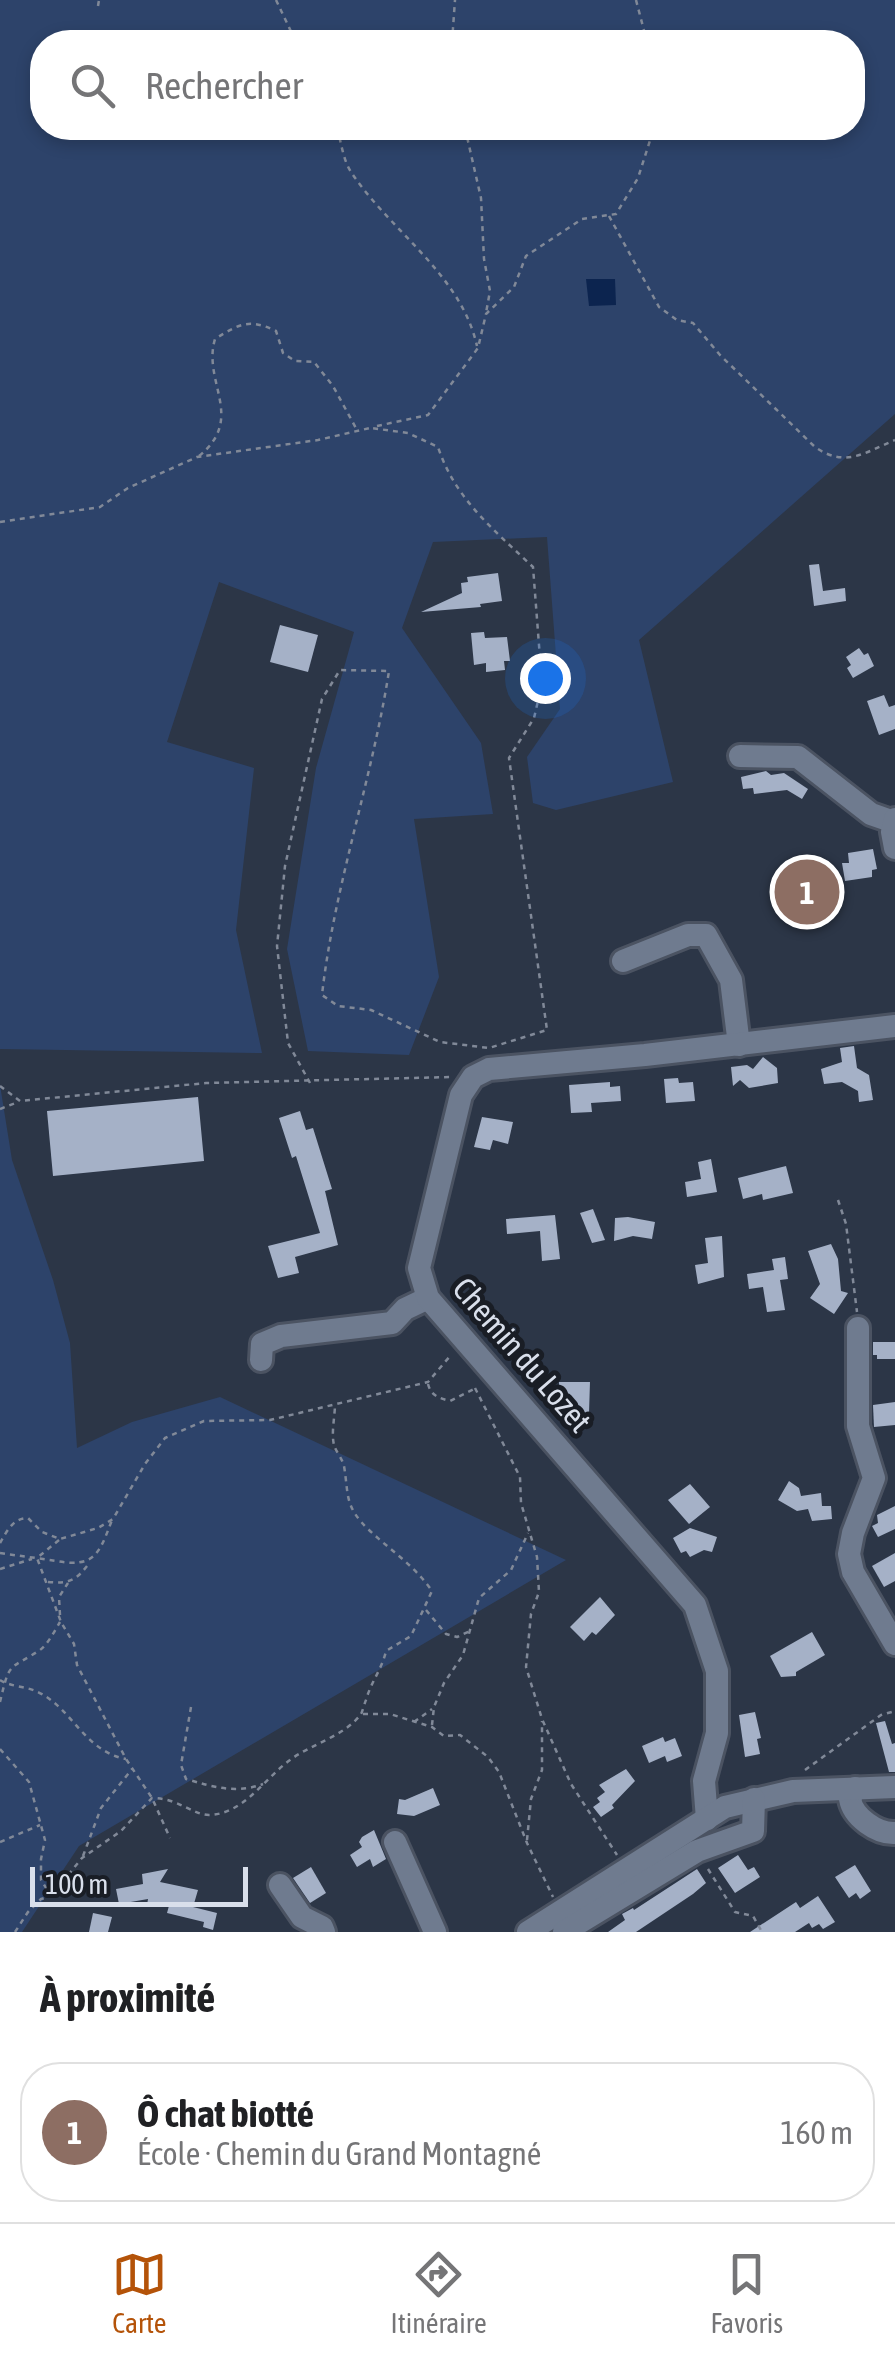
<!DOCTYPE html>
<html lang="fr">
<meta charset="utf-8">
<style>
:root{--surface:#fff;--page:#f6f6f6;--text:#202124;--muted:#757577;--line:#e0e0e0;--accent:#b45309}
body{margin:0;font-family:"Asap Condensed",sans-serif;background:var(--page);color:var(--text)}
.scale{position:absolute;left:30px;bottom:25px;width:218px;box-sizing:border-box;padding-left:10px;border:5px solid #d9dfeb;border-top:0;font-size:28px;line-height:35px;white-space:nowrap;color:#d9dfeb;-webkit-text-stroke:8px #191d25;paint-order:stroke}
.you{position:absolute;left:545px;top:678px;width:35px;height:35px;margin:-25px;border:8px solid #fff;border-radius:50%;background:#1a73e8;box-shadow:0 0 0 15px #1a73e833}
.badge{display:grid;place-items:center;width:65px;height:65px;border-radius:50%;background:var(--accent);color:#fff;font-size:32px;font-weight:700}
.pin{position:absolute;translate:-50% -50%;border:5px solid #fff;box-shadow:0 2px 10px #0006}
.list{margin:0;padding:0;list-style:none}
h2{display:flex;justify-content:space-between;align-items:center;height:130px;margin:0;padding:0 40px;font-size:42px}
h2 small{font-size:32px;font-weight:400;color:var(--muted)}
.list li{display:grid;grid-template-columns:65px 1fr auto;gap:30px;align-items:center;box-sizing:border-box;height:140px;margin:0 20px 20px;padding:0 20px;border:2px solid var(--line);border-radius:40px}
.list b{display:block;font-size:38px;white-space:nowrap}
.list p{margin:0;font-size:32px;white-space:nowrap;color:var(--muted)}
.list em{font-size:32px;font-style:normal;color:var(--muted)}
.icon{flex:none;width:55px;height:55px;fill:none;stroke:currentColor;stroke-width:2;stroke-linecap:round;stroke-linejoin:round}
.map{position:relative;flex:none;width:895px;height:1932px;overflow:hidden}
.search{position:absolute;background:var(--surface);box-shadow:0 5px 15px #0003;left:30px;right:30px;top:30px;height:110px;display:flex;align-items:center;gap:25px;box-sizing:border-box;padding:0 35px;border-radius:40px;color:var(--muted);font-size:38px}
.sheet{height:290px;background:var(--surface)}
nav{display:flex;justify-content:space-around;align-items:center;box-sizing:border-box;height:140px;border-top:2px solid var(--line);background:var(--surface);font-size:28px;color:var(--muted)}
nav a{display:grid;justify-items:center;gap:5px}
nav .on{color:var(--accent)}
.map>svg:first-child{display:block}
</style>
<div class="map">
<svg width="895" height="1932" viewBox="0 0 895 1932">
<rect width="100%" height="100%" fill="#2c3647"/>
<g fill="#2d436a" fill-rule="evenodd">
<path d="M0,0H895V414L639,640L673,782L556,810L533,803L527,757L560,709L547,537L433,542L402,628L481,743L493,814L414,819L439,977L409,1055L308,1051L287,949L316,768L354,632L219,582L167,742L254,768L236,930L262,1053L0,1049ZM42,42H852V128H42Z"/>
<path d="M0,1085L12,1160L53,1280L70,1343L77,1448L132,1422L220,1397L566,1560L79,1846L22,1932H0Z"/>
</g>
<path fill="#0c244f" d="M586,279H615L616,305L589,306Z"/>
<g fill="#a5b1c7">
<path d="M819,564L823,591L845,588L846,601L814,606L809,565Z"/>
<path d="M498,573L502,601L480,604L481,607L421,612L462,593L461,583L468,582L467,577Z"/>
<path d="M280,625L318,635L308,672L270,662Z"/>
<path d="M484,632L485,638L507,637L510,661H504L505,670L486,672V663L474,665L471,633Z"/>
<path d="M859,648L864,655L868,653L874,666L853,678L847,668L851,665L846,657Z"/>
<path d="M884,695L889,707L895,705V729L879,735L867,701Z"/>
<path d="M766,771L771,775L784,773L808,789L802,799L787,790L754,794L753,788L743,789L741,777Z"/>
<path d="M873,849L877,869L872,870V877L845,881L842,863H849L848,853Z"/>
<path d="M854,1046L857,1068L869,1075L873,1100L859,1102L858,1091L842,1082L824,1084L821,1069L842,1062L840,1048Z"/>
<path d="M763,1057L777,1068L778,1083L749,1088L740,1080L733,1086L731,1067L747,1065L753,1069Z"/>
<path d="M678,1078L679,1083L693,1082L695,1101L666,1103L664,1079Z"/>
<path d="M610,1082V1087L620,1086L621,1101L591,1103L592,1112L571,1113L569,1085Z"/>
<path d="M198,1097L204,1161L53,1176L47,1111Z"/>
<path d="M300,1111L306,1130L313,1128L332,1189L325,1191L338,1245L295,1257L299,1273L278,1278L268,1246L320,1233L296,1156L292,1158L279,1118Z"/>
<path d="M482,1117L513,1122L508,1144L493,1140L490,1150L474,1147Z"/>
<path d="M711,1159L717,1192L687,1197L685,1182L701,1179L698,1162Z"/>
<path d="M786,1166L793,1193L763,1200L762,1194L743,1199L738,1178Z"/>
<path d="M593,1209L605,1240L592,1243L580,1213Z"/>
<path d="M555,1215L560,1259L542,1261L540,1231L507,1234L506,1219Z"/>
<path d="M628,1217L655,1222L652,1239L633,1236L614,1241L615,1218Z"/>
<path d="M722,1236L724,1277L698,1284L695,1265L708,1263L705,1238Z"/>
<path d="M831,1244L838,1259L841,1291L848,1293L834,1314L810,1298L820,1284L808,1251Z"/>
<path d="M785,1257L788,1279L780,1280L785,1310L767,1312L763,1287L749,1289L747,1274L774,1270L772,1259Z"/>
<path d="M873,1342H895V1359H877V1355H873Z"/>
<path d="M559,1382H590L589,1413H559Z"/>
<path d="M895,1402V1425L874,1427L873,1405Z"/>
<path d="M789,1481L799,1488L801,1496L821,1493L822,1506H831L832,1519L812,1521L808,1509L797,1511L778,1500Z"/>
<path d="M690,1484L710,1507L689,1524L668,1500Z"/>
<path d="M895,1506V1529L878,1537L872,1526L878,1523L877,1515Z"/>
<path d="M690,1528L717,1537L712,1552L704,1550L690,1557L686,1551L681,1553L673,1538Z"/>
<path d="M895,1553V1581L884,1587L872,1566Z"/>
<path d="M600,1597L615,1615L596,1635L592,1632L584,1641L570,1627Z"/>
<path d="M812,1632L825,1655L796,1672V1676L781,1677L770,1656Z"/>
<path d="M755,1712L761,1738L757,1739L760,1754L745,1757L739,1715Z"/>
<path d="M885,1721L892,1744L895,1743V1772H889L876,1723Z"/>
<path d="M663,1737L665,1742L675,1738L682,1756L667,1762L665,1756L649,1763L642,1746Z"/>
<path d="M626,1769L635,1781L612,1805L614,1808L601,1817L593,1807L600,1802L597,1798L605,1792L599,1785Z"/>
<path d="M433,1788L440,1805L414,1816L397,1814L399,1799L405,1800Z"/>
<path d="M374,1830L386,1859L373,1867L370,1859L357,1867L350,1855L362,1847L359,1842L362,1837Z"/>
<path d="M738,1855L748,1870L754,1867L760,1877L735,1893L718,1868Z"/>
<path d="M855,1865L871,1891L860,1899L856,1893L849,1898L835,1877Z"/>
<path d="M311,1867L326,1893L310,1903L293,1878Z"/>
<path d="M168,1869L160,1882L198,1890L193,1907L217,1913L213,1930L203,1927L204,1922L167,1913L170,1902L147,1905L148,1899L119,1904L116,1889L143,1884L142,1874Z"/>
<path d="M697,1869L706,1883L693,1894L636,1932H608L625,1920L622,1914L633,1908L634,1910Z"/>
<path d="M818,1896L835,1922L823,1929L819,1924L812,1928L809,1923L795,1932H750L796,1902L800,1908Z"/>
<path d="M93,1913L112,1917L108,1932H89Z"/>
</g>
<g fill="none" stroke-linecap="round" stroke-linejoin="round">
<defs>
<g id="minor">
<path d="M740,756L798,757L871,814L894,822"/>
<path d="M895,819L892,832L895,848"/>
<path d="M623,961L688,935H706L731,980L739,1045"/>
<path d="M858,1328V1426L874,1478L853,1533L849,1554L853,1572L895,1644"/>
<path d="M261,1360L262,1344L281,1336L392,1323L405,1309L428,1298"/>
<path d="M855,1788L850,1799C853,1817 877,1834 895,1833"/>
<path d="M707,1819L704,1781L717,1733V1671L695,1605L428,1298L419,1268L461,1095L473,1077L489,1069L645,1055L895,1026"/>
<path d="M395,1842L435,1932"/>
<path d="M280,1885L302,1917L322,1927L324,1932"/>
<path d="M528,1932L725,1807L793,1791L895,1787"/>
<path d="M564,1932L697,1851L753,1831L754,1799"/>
</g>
</defs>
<use href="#minor" stroke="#4b5362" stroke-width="28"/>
<g stroke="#818998" stroke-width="2.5" stroke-dasharray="5 5" stroke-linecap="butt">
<path d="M276,0L296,42"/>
<path d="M636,0L647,42"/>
<path d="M98,6L99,0"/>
<path d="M452,42L455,0"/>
<path d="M337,128C341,141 343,160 351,172C390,231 461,274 477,346"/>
<path d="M465,128L481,198L484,259L490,291L486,313"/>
<path d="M609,216L659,307L677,320L693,323L720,355L815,447C845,468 864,453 895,440"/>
<path d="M377,426L428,415L478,348L486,314L514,287L526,256L582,219L616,214L638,178L654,128"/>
<path d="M199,456C246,418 202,382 215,339C239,324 249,318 276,331L283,353L295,361L314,362L333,386L357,430"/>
<path d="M0,522L100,507L128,488L197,457L318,440L370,428"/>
<path d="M310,1083L288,1043L277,946L285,866L322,699L340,670L389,671C372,780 334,887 322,995L338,1006L371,1010L440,1042L489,1048L547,1030L509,758L534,718L542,684L533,567C494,530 455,499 438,447L408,433L371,428"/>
<path d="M0,1086L20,1101L206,1083L451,1077"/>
<path d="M0,1109L18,1102"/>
<path d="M838,1200L846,1224L857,1312"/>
<path d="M428,1384C431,1396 439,1398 450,1401L474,1389"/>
<path d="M475,1388L520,1477L521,1503L537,1557L539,1592L531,1614L526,1667L542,1719L571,1784L617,1855"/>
<path d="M59,1540L37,1558L61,1622L74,1644L77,1665L126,1759L152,1798L170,1838"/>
<path d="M0,1543C7,1531 13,1518 28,1518L42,1532L60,1539L98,1528L113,1519L145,1464L165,1438L204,1421L270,1420L428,1382L451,1355"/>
<path d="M0,1553C19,1556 38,1558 56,1561C95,1568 99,1554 112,1520"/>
<path d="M0,1569L32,1559"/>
<path d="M48,1582C70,1584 77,1580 90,1562"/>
<path d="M426,1610L446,1634L457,1637L470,1631"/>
<path d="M60,1615L59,1597L68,1583"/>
<path d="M0,1680C11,1687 26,1686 38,1692C73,1709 84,1751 126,1759"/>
<path d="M0,1702C10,1660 8,1671 40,1650C48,1644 54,1632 60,1622"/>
<path d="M191,1707L181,1765L186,1779C213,1787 236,1794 263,1784"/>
<path d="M363,1714H390L432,1727L444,1736L460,1735L488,1757L499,1772L527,1843L553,1897"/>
<path d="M414,1722L432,1709"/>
<path d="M432,1725L434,1707L444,1683L463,1655L479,1598L511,1570L528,1533"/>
<path d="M0,1749L29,1782L45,1840L41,1859V1880L50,1894"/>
<path d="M805,1770L881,1715L895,1711"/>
<path d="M527,1840L531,1799L542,1770V1721"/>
<path d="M0,1842L40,1825"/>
<path d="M83,1856L101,1808L132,1769"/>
<path d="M708,1869L735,1912L753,1916L762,1932"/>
<path d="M15,1932L28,1912L41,1899L51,1896L82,1858L121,1831L152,1798C178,1798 193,1815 209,1815C244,1814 265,1778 290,1760C311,1744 345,1736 361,1714C362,1713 365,1702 366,1700C371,1682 382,1669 386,1651L411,1636L432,1591C415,1566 390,1550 369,1530C344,1506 349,1496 344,1466C342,1458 336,1452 334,1445C331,1433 335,1416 335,1404"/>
</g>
<use href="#minor" stroke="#6f7b8f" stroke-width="22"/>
</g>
<g text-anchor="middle" stroke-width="10" stroke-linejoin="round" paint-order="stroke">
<g font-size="32" fill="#d9dfeb" stroke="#191d25">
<text transform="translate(522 1355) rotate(49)" y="11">Chemin du Lozet</text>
</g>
</g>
</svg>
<div class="scale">100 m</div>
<div class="you"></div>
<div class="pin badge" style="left:807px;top:892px;background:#8d6e63">1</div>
<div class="search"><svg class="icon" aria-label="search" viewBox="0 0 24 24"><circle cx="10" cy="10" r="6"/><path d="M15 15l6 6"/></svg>Rechercher</div>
</div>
<section class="sheet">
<h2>À proximité<small></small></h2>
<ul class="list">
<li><span class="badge" style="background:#8d6e63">1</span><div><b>Ô chat biotté</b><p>École · Chemin du Grand Montagné</p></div><em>160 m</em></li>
</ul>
</section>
<nav>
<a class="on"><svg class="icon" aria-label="map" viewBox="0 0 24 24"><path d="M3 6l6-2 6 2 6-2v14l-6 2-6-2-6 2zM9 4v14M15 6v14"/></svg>Carte</a>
<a><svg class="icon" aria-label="directions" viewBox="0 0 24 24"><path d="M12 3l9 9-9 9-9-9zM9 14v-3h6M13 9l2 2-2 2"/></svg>Itinéraire</a>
<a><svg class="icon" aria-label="saved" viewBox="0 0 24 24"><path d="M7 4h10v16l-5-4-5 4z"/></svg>Favoris</a>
</nav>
